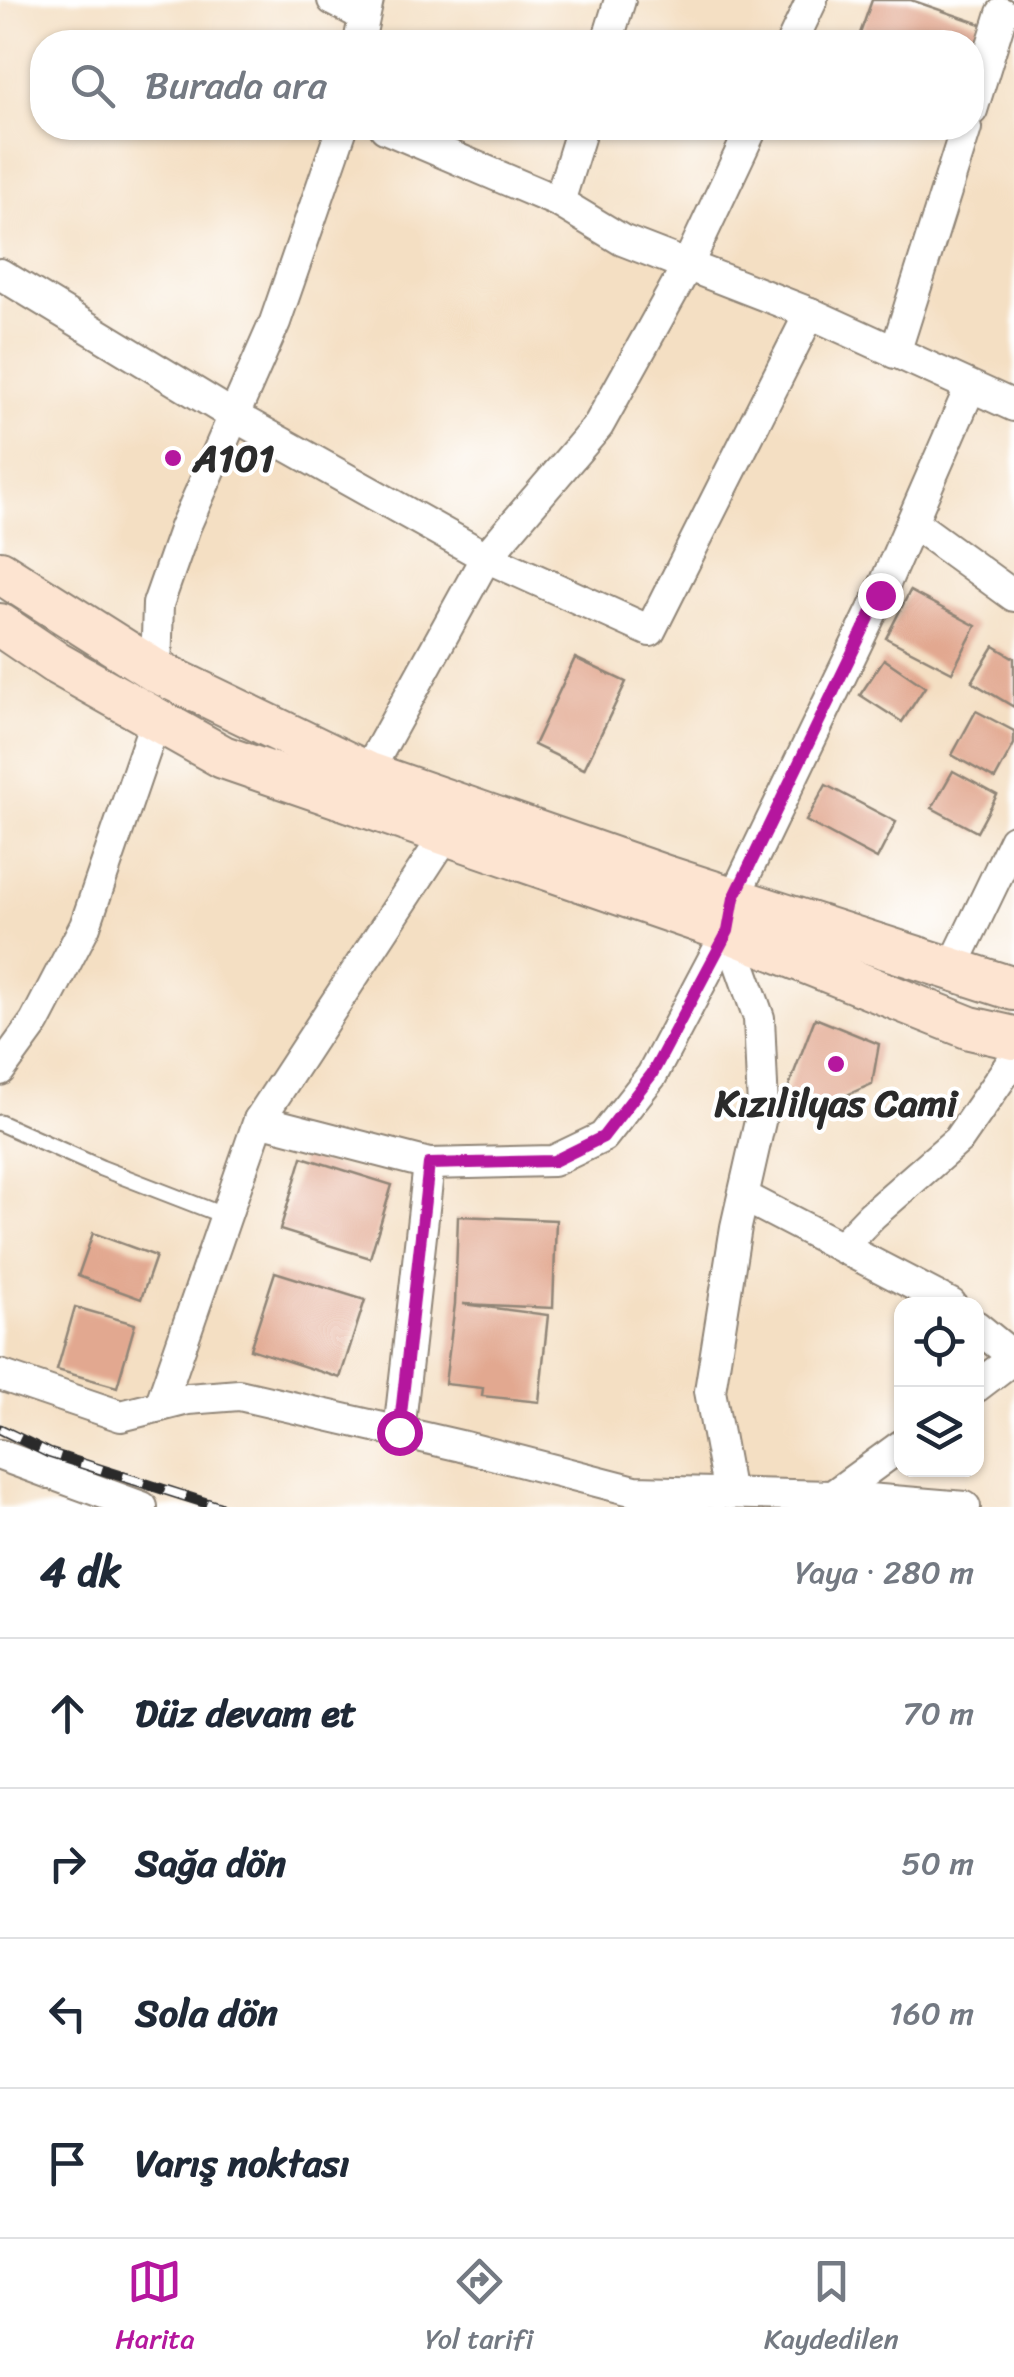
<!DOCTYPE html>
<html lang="tr">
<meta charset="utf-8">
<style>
:root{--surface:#fff;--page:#f2f2f3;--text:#1f2937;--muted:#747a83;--line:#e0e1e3;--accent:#b5179e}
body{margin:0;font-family:Sriracha,sans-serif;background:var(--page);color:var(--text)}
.controls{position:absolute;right:30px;bottom:30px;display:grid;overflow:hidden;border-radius:20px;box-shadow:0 2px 8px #0004}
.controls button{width:90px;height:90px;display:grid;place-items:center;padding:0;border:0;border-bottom:2px solid var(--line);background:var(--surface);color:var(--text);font:50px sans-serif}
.stop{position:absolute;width:30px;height:30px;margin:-22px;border:8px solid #b5179e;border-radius:50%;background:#fff}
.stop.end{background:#b5179e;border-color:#fff;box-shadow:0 2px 10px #0008}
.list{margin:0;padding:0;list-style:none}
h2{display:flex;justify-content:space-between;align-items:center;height:130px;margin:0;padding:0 40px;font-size:42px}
h2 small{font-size:32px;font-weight:400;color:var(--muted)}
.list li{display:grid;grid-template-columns:65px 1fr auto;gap:30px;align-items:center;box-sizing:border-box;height:150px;padding:0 40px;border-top:2px solid var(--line)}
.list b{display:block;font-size:38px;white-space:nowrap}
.list em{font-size:32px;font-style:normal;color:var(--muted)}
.icon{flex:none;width:55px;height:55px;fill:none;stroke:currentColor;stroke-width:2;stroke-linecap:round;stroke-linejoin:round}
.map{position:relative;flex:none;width:1014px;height:1507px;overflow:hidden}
.search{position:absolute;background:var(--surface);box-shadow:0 2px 8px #0004;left:30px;right:30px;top:30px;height:110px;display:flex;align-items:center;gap:25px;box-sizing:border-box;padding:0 35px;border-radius:40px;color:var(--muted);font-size:38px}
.sheet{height:730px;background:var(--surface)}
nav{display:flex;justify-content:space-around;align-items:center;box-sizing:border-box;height:140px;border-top:2px solid var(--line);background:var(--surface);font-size:28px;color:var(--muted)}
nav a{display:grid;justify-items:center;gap:5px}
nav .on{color:var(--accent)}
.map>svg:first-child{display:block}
</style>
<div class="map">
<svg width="1014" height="1507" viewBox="0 0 1014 1507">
<rect width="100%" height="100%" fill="#fff"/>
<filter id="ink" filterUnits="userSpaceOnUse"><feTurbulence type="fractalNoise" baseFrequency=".01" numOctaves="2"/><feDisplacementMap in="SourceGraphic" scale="20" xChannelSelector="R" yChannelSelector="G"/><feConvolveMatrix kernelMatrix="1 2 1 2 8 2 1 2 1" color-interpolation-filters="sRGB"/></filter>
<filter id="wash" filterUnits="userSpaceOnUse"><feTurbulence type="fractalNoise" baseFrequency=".0048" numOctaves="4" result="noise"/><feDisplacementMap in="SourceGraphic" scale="40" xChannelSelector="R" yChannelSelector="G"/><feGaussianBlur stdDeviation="2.25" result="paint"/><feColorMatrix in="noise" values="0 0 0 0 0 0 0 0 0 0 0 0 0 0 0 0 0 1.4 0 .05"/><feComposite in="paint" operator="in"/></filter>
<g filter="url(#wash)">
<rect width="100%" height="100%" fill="#f4dfc3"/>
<g id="blocks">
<g fill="#e2a890">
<path d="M872,0H911L984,25L972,61V42H857Z"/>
<path d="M910,591L976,626L952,672L886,638Z"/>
<path d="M994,646L1014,658V707L972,682Z"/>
<path d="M575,658L626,682L584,769L534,745Z"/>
<path d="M884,659L925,687L902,722L860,695Z"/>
<path d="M976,711L1014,731V744L995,779L952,755Z"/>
<path d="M953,771L997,795L977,832L932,808Z"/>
<path d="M826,785L896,822L877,859L806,821Z"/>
<path d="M815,1018L879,1044L872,1084L827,1104L785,1096Z"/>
<path d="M302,1157L392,1185L370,1258L280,1230Z"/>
<path d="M458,1216L556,1220L553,1308L463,1304L548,1315L539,1402L482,1396L483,1388L445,1384L455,1304Z"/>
<path d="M93,1233L156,1256L141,1299L78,1276Z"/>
<path d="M275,1272L365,1300L340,1378L250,1349Z"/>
<path d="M75,1307L135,1324L117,1387L57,1370Z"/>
</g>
</g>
</g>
<g filter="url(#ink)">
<use href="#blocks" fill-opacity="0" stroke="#908577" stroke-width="2.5"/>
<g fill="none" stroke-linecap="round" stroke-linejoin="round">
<defs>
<path id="lane" d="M0,1123L101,1168L225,1216"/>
<g id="street">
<path d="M333,0L364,16"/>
<path d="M359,42L368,0"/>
<path d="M607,42L620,0"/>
<path d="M792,42L812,0"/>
<path d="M972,110L1002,13"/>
<path d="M385,128L559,202L582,128"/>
<path d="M559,202L622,240L810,313L1014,406"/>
<path d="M0,274L234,416L486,557L650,631L810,313"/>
<path d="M895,353L966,128"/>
<path d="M912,522L1014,596"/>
<path d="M156,671L158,604L185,527L275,322L342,128"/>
<path d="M367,773L486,557L598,426L687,266L752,128"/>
<path d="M728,931L759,1018L763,1108L736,1227L710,1391L729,1494"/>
<path d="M951,971L1014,840"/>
<path d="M0,1070L35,1022L85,926L155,722"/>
<path d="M259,1120L429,1164L553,1161L603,1137L652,1075L728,931L734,898L880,595L970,388"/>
<path d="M745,1197L951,1304"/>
<path d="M842,1246L872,1215L958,1140L1014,1059"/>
<path d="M976,1326L1014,1357"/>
<path d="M0,1375L121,1416L188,1399L239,1395L461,1446L635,1491L832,1496L965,1507"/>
<path d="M976,1387L1014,1358"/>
<path d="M160,1406L259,1120L445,836"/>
<path d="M399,1432L429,1164"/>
<path d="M0,1455L142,1507"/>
<path d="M832,1496L902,1445"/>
</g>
<g id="secondary">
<path d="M0,572L156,671L367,773L666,877L1014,989"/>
<path d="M0,625L56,663L223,757L728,931L970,1028L1014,1038"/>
</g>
</defs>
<use href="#lane" stroke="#908577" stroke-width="19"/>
<use href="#street" stroke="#908577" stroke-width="34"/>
<use href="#secondary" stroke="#908577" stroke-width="46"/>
<use href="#lane" stroke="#fff" stroke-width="15"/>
<use href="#street" stroke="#fff" stroke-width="30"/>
<use href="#secondary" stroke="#fde4d1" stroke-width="42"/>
<defs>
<path id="rail" d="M0,1429L49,1453L219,1507"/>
</defs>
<use href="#rail" stroke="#2b2b2b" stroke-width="11"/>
<use href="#rail" stroke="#fff" stroke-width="8" stroke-dasharray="22" stroke-linecap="butt"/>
</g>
</g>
<g fill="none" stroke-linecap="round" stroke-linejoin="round" filter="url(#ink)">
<path stroke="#b5179e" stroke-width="12" d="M399,1432L429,1164L554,1161L603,1137L652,1074L728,931L734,898L880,595"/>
</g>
<g fill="#b5179e" stroke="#fff" stroke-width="4">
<circle cx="173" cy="458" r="10"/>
<circle cx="836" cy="1064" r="10"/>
</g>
<g text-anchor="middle" stroke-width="8" stroke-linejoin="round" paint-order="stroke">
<g font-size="38" font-weight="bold" fill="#2b2b2b" stroke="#fff" text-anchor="start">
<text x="193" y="471">A101</text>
<text x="836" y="1116" text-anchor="middle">Kızılilyas Cami</text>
</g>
</g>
</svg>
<div class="controls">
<button><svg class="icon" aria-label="locate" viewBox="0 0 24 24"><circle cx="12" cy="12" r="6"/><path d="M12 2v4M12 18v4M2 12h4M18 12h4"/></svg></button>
<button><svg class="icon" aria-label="layers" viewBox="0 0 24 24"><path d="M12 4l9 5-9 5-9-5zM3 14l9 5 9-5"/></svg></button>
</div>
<div class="stop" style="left:399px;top:1432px"></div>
<div class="stop end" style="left:880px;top:595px"></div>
<div class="search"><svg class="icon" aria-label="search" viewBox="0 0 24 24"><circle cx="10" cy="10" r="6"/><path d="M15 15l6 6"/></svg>Burada ara</div>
</div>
<section class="sheet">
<h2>4 dk<small>Yaya · 280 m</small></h2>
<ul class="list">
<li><svg class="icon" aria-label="ahead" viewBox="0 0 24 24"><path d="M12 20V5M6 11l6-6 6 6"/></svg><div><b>Düz devam et</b></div><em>70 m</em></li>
<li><svg class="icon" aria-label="right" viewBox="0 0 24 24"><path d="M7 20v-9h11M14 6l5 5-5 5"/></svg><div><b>Sağa dön</b></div><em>50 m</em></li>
<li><svg class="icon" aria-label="left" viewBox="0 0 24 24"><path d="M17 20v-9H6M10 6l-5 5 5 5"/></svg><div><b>Sola dön</b></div><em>160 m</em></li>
<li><svg class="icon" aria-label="arrive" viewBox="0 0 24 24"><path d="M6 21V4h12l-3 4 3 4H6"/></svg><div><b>Varış noktası</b></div></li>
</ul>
</section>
<nav>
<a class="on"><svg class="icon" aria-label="map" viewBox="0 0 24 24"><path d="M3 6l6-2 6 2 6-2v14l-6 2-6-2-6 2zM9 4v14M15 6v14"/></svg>Harita</a>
<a><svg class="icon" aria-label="directions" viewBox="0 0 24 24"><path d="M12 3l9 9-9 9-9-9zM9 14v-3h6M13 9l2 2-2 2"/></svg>Yol tarifi</a>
<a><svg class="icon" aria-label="saved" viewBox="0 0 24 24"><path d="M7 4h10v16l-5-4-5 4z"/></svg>Kaydedilen</a>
</nav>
